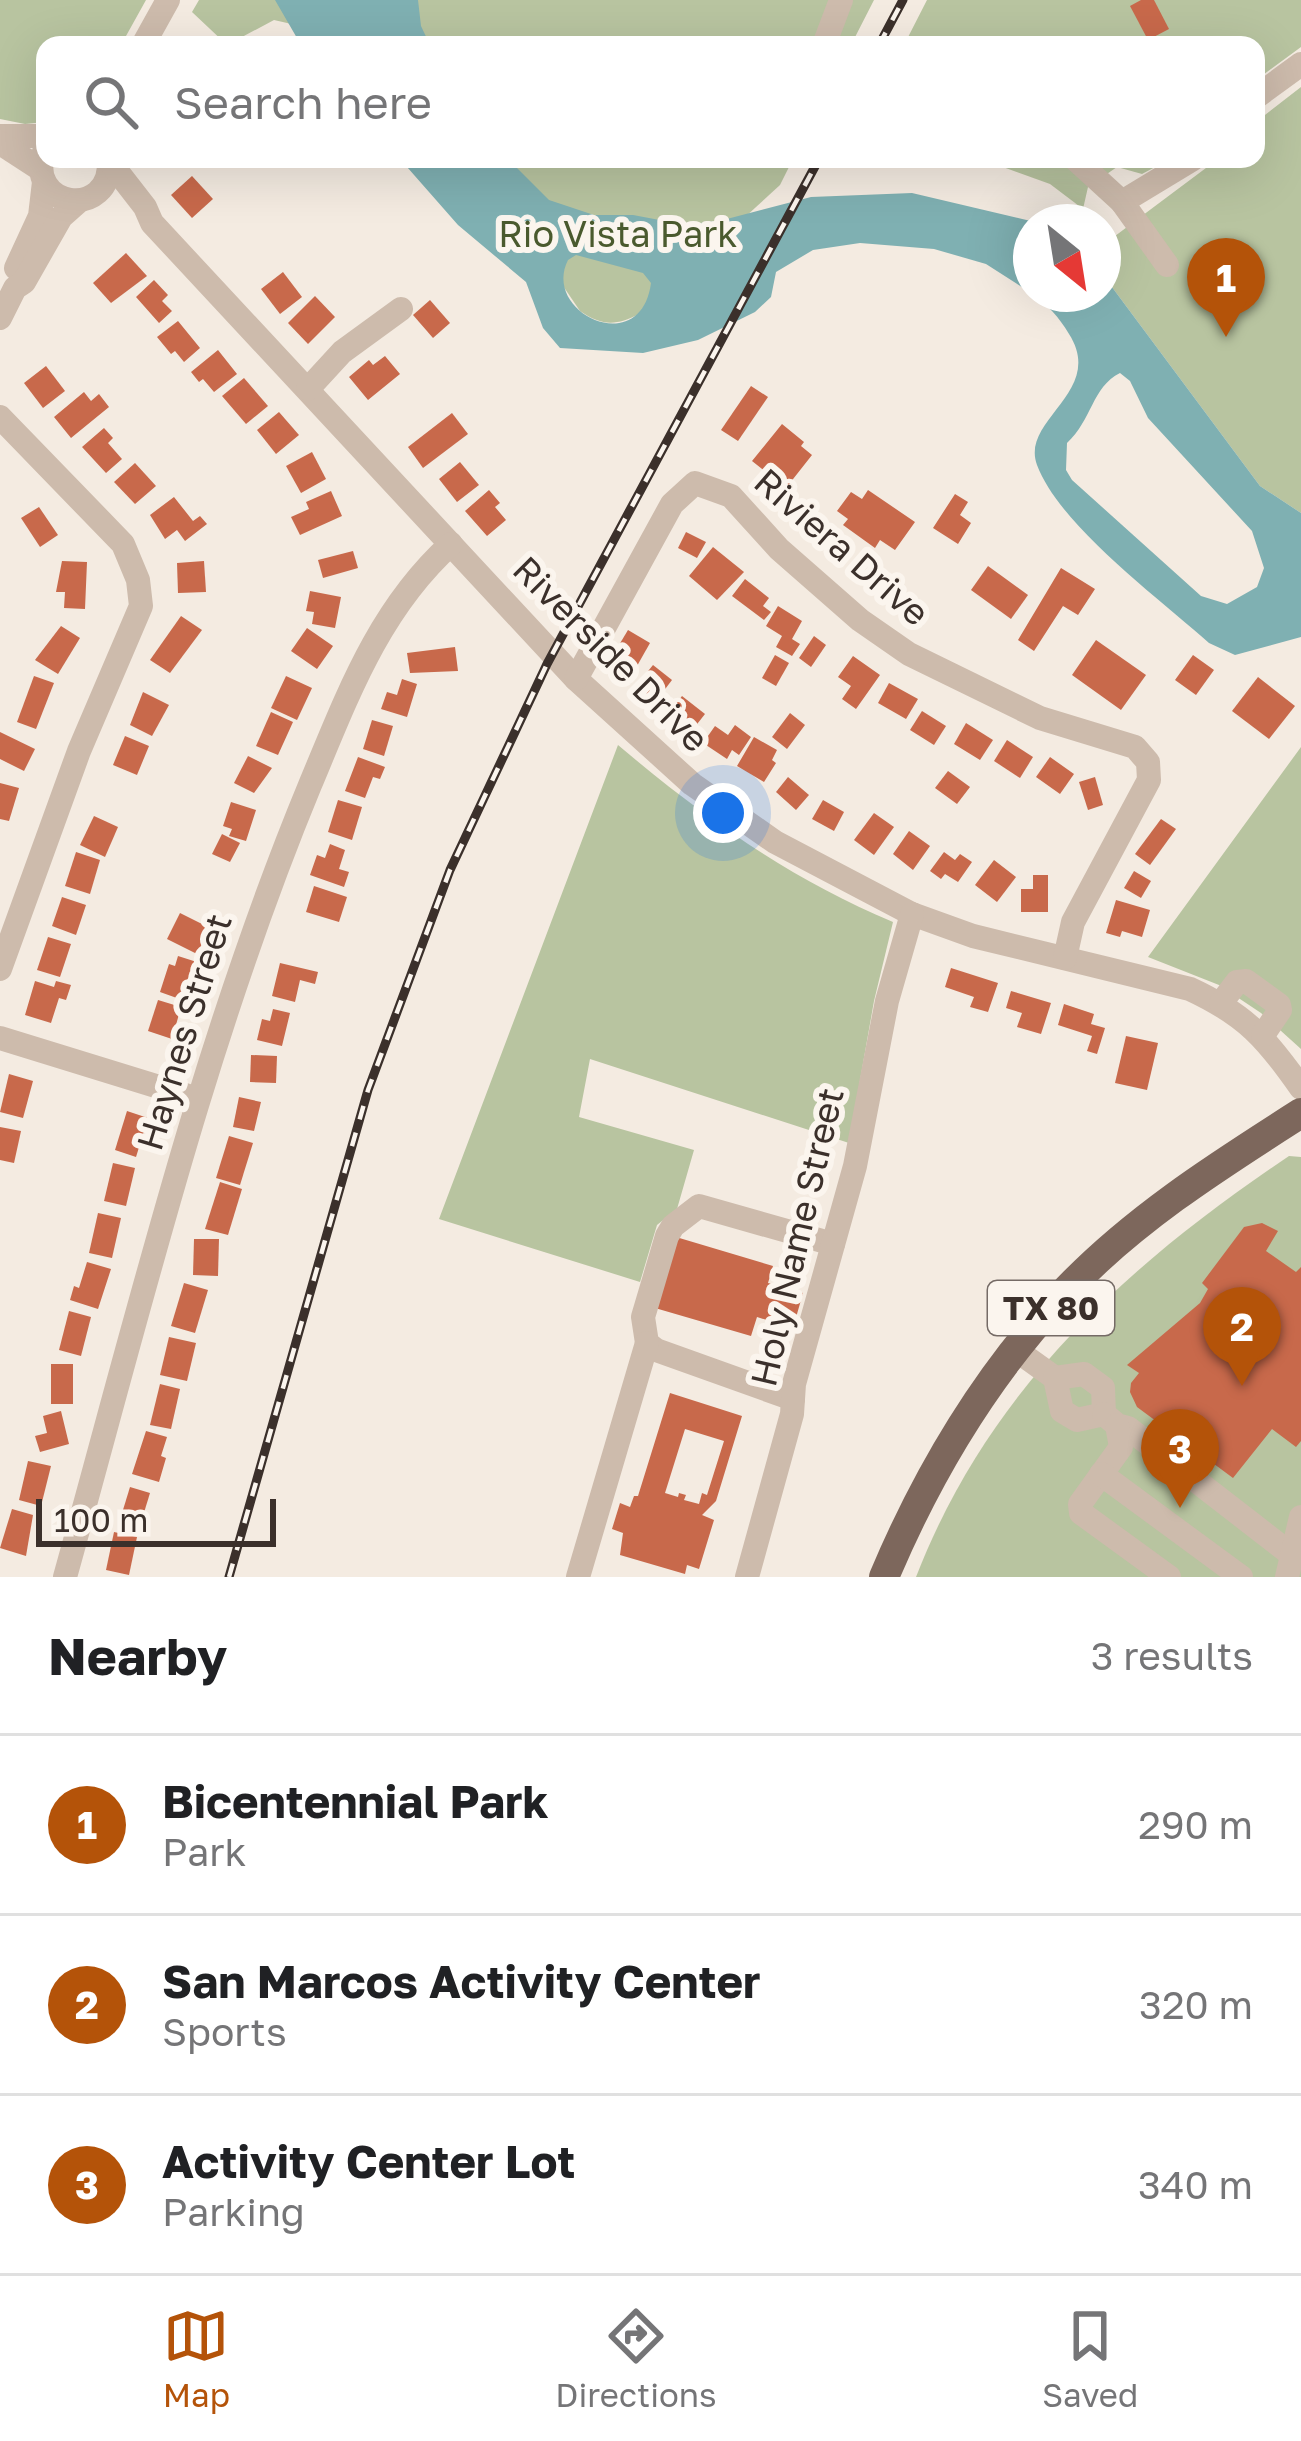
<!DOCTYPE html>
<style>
:root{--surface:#fff;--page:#f2f2f2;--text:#202124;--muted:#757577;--line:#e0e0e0;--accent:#b45309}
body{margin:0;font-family:"Golos Text",sans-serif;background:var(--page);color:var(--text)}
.compass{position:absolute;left:1013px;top:204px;width:108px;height:108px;border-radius:50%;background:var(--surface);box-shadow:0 12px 48px #0002;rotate:150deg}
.scale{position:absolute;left:36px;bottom:30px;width:240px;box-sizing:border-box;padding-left:12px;border:6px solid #3b302b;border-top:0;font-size:33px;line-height:42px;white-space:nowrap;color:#3b302b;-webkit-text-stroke:9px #fbf5ee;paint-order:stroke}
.you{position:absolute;left:723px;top:813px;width:42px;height:42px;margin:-30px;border:9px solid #fff;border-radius:50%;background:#1a73e8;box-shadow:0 0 0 18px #1a73e833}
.badge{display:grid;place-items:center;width:78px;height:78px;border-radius:50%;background:var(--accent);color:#fff;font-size:39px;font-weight:700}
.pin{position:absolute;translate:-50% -99px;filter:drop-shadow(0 3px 6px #0008)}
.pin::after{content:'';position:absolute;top:63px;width:42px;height:36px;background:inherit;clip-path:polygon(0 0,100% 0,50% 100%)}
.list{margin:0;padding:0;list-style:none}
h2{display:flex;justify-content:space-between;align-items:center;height:156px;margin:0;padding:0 48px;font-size:51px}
h2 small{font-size:39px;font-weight:400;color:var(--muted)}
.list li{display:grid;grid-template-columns:78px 1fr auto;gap:36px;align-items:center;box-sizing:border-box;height:180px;padding:0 48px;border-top:3px solid var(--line)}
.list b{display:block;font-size:45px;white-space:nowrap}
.list p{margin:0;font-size:39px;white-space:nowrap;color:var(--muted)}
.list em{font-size:39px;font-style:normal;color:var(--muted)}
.icon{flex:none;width:66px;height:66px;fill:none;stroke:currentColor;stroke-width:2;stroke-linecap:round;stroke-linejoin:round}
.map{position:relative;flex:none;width:1301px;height:1577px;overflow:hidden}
.search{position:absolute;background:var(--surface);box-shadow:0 12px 48px #0002;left:36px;right:36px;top:36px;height:132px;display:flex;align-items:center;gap:30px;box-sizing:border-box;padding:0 42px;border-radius:24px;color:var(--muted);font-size:45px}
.sheet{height:696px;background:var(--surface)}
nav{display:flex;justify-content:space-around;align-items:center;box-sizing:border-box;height:168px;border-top:3px solid var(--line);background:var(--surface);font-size:33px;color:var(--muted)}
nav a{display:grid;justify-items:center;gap:6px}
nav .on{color:var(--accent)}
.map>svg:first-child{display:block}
</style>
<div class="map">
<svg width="1301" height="1577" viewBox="0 0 1301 1577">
<rect width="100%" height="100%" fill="#f4ebe1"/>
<g fill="#b8c4a0">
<path d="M0,0H146L121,45H45V122L25,124L0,119Z"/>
<path d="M199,0H874L851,45H383L274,20L227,45L192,12Z"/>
<path d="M927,0H1301V47L1256,80V45H904Z"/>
<path d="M1301,87V513L1260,486L1103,275V245L1218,159H1256V122Z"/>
<path d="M477,159H793L780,185L639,314C616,326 602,326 580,311Z"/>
<path d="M981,159H1170L1142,174L1117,167L1088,187L1083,209L1050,184Z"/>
<path d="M618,745C703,817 790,879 893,922L874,1001L849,1143L590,1059L579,1117L694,1150L677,1209L657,1225L640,1282L439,1219Z"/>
<path d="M1301,747V1049L1261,1013L1219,985L1148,957Z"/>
<path d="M1289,1156L1301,1157V1577H916C989,1389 1126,1266 1289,1156Z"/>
</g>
<g fill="#7fb0b2" fill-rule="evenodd">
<path d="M275,0H418L421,26L430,45H301Z"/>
<path d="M400,159H508L549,200L594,215H633L686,225L723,220L811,197L912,193L1035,222H1031V293L986,264L934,249L860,243L813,250L776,272L771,297L755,312L698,340L643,353L560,348L543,328L526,282L458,225ZM576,255L643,273L651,283C641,360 541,313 568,260Z"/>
<path d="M1103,275L1260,486L1301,513V637L1235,655L1209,643C1159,598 1060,526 1037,465C1020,419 1106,392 1069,334C1059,317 1048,305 1032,294H1103ZM1120,373L1130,381L1148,418L1252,531L1264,568L1257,587L1227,604L1201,596L1072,480L1066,470L1067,443C1092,420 1092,387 1120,373Z"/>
</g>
<g fill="#c8694b" fill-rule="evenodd">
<path d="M1141,0H1154L1169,29L1148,40L1130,6Z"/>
<path d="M192,176L213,199L192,218L171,195Z"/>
<path d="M126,253L147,276L111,303L93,283Z"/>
<path d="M283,272L302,297L280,314L261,289Z"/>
<path d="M154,280L168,295L162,301L172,311L159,323L136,297Z"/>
<path d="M315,296L335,317L308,344L288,323Z"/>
<path d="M430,300L450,323L433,338L413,315Z"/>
<path d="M178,321L200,348L184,362L175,351L171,354L157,337Z"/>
<path d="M218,350L237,374L214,392L203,379L199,382L191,372Z"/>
<path d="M385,356L400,374L368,400L349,377L369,360L373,365Z"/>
<path d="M46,366L65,391L43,408L24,383Z"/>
<path d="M244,378L268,406L246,424L222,396Z"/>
<path d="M751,386L768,397L738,441L721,430Z"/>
<path d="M84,392L91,401L99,394L109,407L71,438L54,417Z"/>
<path d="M279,412L299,435L276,454L257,430Z"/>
<path d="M452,413L468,434L423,468L408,447Z"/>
<path d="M782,424L804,442L801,446L812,455L786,488L752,461Z"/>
<path d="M104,428L113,438L108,443L122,459L106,473L82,447Z"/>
<path d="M312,452L326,479L301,493L286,466Z"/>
<path d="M460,462L479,485L457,502L439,479Z"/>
<path d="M135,463L156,486L135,504L114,482Z"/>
<path d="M489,490L500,503L495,507L506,520L487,536L465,511Z"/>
<path d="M868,490L915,522L895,550L880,540L875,548L843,525L848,519L837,511L851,492L862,499Z"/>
<path d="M331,491L342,516L300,535L291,517L309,509L306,502Z"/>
<path d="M955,494L968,502L960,515L971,523L958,544L933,528Z"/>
<path d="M174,497L193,521L200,516L207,524L185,541L177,530L165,539L150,515Z"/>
<path d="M39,507L58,535L40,547L21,518Z"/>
<path d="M686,532L706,542L697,558L678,548Z"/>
<path d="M713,547L744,572L717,600L689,576Z"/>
<path d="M353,551L358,568L323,578L318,560Z"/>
<path d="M62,561L87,562L85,609L64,608L65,592H56Z"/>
<path d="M204,561L206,592L178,593L177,563Z"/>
<path d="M988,566L1028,595L1011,619L971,590Z"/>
<path d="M1061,568L1095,589L1078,615L1063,606L1034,651L1018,640Z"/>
<path d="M745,579L769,598L763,606L771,612L764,620L732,596Z"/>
<path d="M310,591L341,597L335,628L312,624L314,612L306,611Z"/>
<path d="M778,606L802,621L792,639L800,644L792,656L776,647L782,636L766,626Z"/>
<path d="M181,616L202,630L170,673L150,660Z"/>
<path d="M61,626L80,638L58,674L35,660Z"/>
<path d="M307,628L333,646L317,669L291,651Z"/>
<path d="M628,630L650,643L633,673L610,660Z"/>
<path d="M814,636L826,645L811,667L799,658Z"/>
<path d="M1096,640L1146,675L1121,710L1072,675Z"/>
<path d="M455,647L458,671L410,673L407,653Z"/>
<path d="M775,655L789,663L776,686L762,678Z"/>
<path d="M1193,655L1214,670L1196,695L1175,680Z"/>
<path d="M853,656L880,675L856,709L842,699L851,686L838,677Z"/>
<path d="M653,665L672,680L656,701L636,686Z"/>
<path d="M34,676L54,683L36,729L17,722Z"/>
<path d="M286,676L312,688L297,720L271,708Z"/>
<path d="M1258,677L1295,706L1269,739L1232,711Z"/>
<path d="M402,679L417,684L407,717L381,709L387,692L397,695Z"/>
<path d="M889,683L918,699L906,719L878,703Z"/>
<path d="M143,692L169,705L152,736L130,725Z"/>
<path d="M682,696L705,714L694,728L671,711Z"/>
<path d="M922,711L946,726L934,745L910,730Z"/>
<path d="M271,712L293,722L278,755L256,746Z"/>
<path d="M790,713L805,725L787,749L772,737Z"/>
<path d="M372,720L393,726L384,756L363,749Z"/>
<path d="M966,723L993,740L980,760L954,744Z"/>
<path d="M735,725L751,737L739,755L732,750L727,759L703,743L715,726L728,735Z"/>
<path d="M0,732L35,749L24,771L0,759Z"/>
<path d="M125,736L149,746L137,775L113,765Z"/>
<path d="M754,737L777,750L772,760L776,763L764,782L737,766Z"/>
<path d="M1007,740L1033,757L1020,778L994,761Z"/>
<path d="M248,756L272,768L254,793L234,783Z"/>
<path d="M358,757L385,767L380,779L373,777L365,798L345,791Z"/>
<path d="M1050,757L1074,774L1060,794L1036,777Z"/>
<path d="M948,771L970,787L957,804L935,788Z"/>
<path d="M788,777L809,795L796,810L776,792Z"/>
<path d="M1095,777L1103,805L1088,810L1079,782Z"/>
<path d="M0,783L19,788L9,821L0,819Z"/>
<path d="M338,800L362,807L352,840L328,832Z"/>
<path d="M823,800L844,812L834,831L812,819Z"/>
<path d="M231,802L256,810L246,841L229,836L232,829L223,826Z"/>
<path d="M874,813L894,827L874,855L854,840Z"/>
<path d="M94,816L118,827L105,857L80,845Z"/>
<path d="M1161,819L1176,829L1150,865L1135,854Z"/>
<path d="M909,831L930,846L913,870L893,854Z"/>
<path d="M222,834L240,843L230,862L212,854Z"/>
<path d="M330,844L345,850L339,869L349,872L344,887L310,875L317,855L325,858Z"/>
<path d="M76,852L100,860L90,894L65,886Z"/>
<path d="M944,852L955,860L960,854L972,862L958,882L945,874L941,879L930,871Z"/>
<path d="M994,860L1016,877L997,902L975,885Z"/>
<path d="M1134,871L1151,881L1141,898L1124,888Z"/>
<path d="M1033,875H1048V912H1021V889H1033Z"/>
<path d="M314,886L347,897L339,922L306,912Z"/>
<path d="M62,897L86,905L76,935L52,926Z"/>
<path d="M1116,900L1150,910L1142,937L1122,931L1120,937L1106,933Z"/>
<path d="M180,913L210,928L197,954L167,939Z"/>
<path d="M48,937L71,944L60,977L37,970Z"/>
<path d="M178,956L200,963L188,1002L160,992L169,964L175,966Z"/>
<path d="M280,963L318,972L315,984L300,980L295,1002L272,996Z"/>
<path d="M951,968L998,983L988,1012L970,1007L974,997L945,987Z"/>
<path d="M35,981L54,987L56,981L71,985L66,1000L59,998L51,1023L25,1015Z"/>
<path d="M1011,991L1051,1003L1041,1034L1017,1027L1022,1013L1006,1008Z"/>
<path d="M158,1000L181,1007L172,1039L148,1031Z"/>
<path d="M1064,1004L1094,1014L1091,1024L1105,1028L1097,1054L1087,1051L1092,1036L1058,1025Z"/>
<path d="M273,1009L290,1013L282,1046L257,1040L262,1019L270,1021Z"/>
<path d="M1126,1036L1158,1043L1147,1090L1115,1083Z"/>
<path d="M251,1055L277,1056L276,1083L250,1082Z"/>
<path d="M9,1074L33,1081L23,1118L0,1112Z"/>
<path d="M239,1097L261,1102L254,1131L233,1127Z"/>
<path d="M127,1111L148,1118L136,1157L115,1150Z"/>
<path d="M0,1127L21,1131L14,1163L0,1160Z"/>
<path d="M229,1136L253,1143L240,1185L216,1178Z"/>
<path d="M113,1163L135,1168L126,1206L104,1201Z"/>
<path d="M220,1182L242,1189L228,1235L205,1229Z"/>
<path d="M98,1213L121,1218L112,1258L89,1253Z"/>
<path d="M1262,1223L1278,1231L1266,1251L1296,1272L1301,1267V1441L1296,1447L1272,1429L1233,1478L1137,1407L1130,1392L1131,1383L1139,1373L1127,1365L1200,1303L1208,1289L1202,1283L1244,1227Z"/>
<path d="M676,1237L773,1266L768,1283L803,1293L793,1328L757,1317L751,1336L655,1308Z"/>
<path d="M194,1239H219L218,1276L193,1275Z"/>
<path d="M87,1262L111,1269L98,1309L70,1300L74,1286L79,1288Z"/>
<path d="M184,1283L208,1290L195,1333L171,1326Z"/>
<path d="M69,1311L91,1317L81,1356L59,1350Z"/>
<path d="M169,1337L196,1343L187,1381L160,1375Z"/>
<rect x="51" y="1364" width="22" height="40"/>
<path d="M160,1384L180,1389L171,1429L150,1425Z"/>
<path d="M670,1393L742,1416L716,1501L702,1515L714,1520L699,1569L687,1565L685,1574L620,1555L623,1533L612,1529L620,1503L630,1507L634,1496H638ZM685,1429L724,1441L707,1495L702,1493L699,1504L684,1500L686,1495L679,1493L678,1497L665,1493Z"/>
<path d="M61,1411L69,1444L40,1452L35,1436L47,1433L43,1416Z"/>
<path d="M146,1431L167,1437L161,1456L166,1458L159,1482L132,1474Z"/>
<path d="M28,1461L51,1466L41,1506L19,1500Z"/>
<path d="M130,1487L150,1493L139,1529L119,1523Z"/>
<path d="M12,1509L33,1515L26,1556L0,1548Z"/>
<path d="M114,1532L137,1537L129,1575L106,1570Z"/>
</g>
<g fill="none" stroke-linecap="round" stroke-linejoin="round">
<g stroke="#cdbbac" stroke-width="24">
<path d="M143,45L168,0"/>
<path d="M824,45L841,0"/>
<path d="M1256,97L1301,64"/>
<path d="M0,136H45"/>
<path d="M0,143L40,169"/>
<path d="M45,149C22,208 113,222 109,159"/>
<path d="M1075,159L1122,202L1167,265"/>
<path d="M110,162L145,207L152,223L576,679L692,784L775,842L912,914L973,936L1190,989C1246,1015 1267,1039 1301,1088"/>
<path d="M1122,202L1193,159"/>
<path d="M16,268L40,216L44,182"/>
<path d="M0,318L15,288L24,282L61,217L79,201"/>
<path d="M308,389L342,352L401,309"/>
<path d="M0,417L123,544L138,580L141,606L79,751L0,969"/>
<path d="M576,679L672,504L695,483L731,496L779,549L860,620L909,654L1040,718L1135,747L1148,762L1149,780L1073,922L1065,958"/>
<path d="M1221,1003L1237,982L1246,981L1279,1005L1280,1010L1263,1035"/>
<path d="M0,1038L198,1099"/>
<path d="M1016,1350L1055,1378"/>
<path d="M1084,1374L1103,1388L1104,1414L1077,1420L1062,1411L1055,1378Z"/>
<path d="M793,1399L656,1350L647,1343L643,1317L667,1236L673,1226L699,1206L833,1244"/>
<path d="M1104,1414L1117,1425L1128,1428L1292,1555"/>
<path d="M1117,1425L1121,1447L1080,1504L1081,1513L1169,1577"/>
<path d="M1101,1474L1241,1577"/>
<path d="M65,1577C139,1311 204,1041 310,785C347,697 378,610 451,544"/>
<path d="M578,1577L647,1343"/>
<path d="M747,1577L792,1414L794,1384L855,1166L887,1001L912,914"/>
<path d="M1287,1577L1301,1517"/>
</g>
<path stroke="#7d675c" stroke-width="30" d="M884,1577C927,1475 984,1379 1060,1297C1128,1223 1216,1167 1301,1113"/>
<defs>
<g id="rail">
<path d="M879,45L903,0"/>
<path d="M229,1577L368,1090L450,870L547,664L819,159"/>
</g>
</defs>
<use href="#rail" stroke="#3b302b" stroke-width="9"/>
<use href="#rail" stroke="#fbf5ee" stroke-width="4.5" stroke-dasharray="14" stroke-linecap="butt"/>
</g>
<g text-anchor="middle" stroke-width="12" stroke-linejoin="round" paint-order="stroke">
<rect fill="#fbf5ee" stroke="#756b66" stroke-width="3" x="988" y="1281" width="126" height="54" rx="9"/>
<g font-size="33" font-weight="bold" fill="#3b302b">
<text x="1051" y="1320">TX 80</text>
</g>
<g font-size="36" fill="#4a5a2e" stroke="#fbf5ee">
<text x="618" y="247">Rio Vista Park</text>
</g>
<g font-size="36" fill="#3b302b" stroke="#fbf5ee">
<text transform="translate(842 547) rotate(41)" y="13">Riviera Drive</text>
<text transform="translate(611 654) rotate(45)" y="13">Riverside Drive</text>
<text transform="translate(184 1032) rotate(-73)" y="13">Haynes Street</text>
<text transform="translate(797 1237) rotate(-77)" y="13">Holy Name Street</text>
</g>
</g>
</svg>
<svg class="compass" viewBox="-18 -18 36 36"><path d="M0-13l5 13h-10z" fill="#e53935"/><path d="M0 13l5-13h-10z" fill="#757577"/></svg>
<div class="scale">100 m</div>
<div class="you"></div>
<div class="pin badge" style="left:1226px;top:337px">1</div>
<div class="pin badge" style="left:1242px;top:1386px">2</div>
<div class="pin badge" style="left:1180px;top:1508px">3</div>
<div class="search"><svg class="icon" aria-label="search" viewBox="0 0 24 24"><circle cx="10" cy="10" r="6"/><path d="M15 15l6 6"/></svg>Search here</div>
</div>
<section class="sheet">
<h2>Nearby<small>3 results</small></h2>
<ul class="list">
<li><span class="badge">1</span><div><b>Bicentennial Park</b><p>Park</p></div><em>290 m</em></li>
<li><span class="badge">2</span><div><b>San Marcos Activity Center</b><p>Sports</p></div><em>320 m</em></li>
<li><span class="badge">3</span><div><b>Activity Center Lot</b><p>Parking</p></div><em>340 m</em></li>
</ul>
</section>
<nav>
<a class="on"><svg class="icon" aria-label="map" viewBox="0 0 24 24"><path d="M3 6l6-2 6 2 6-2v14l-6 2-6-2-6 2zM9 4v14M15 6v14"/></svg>Map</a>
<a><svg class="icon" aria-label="directions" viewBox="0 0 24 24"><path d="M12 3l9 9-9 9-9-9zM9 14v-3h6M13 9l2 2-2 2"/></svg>Directions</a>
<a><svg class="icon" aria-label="saved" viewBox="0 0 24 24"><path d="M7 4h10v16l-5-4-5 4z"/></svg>Saved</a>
</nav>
